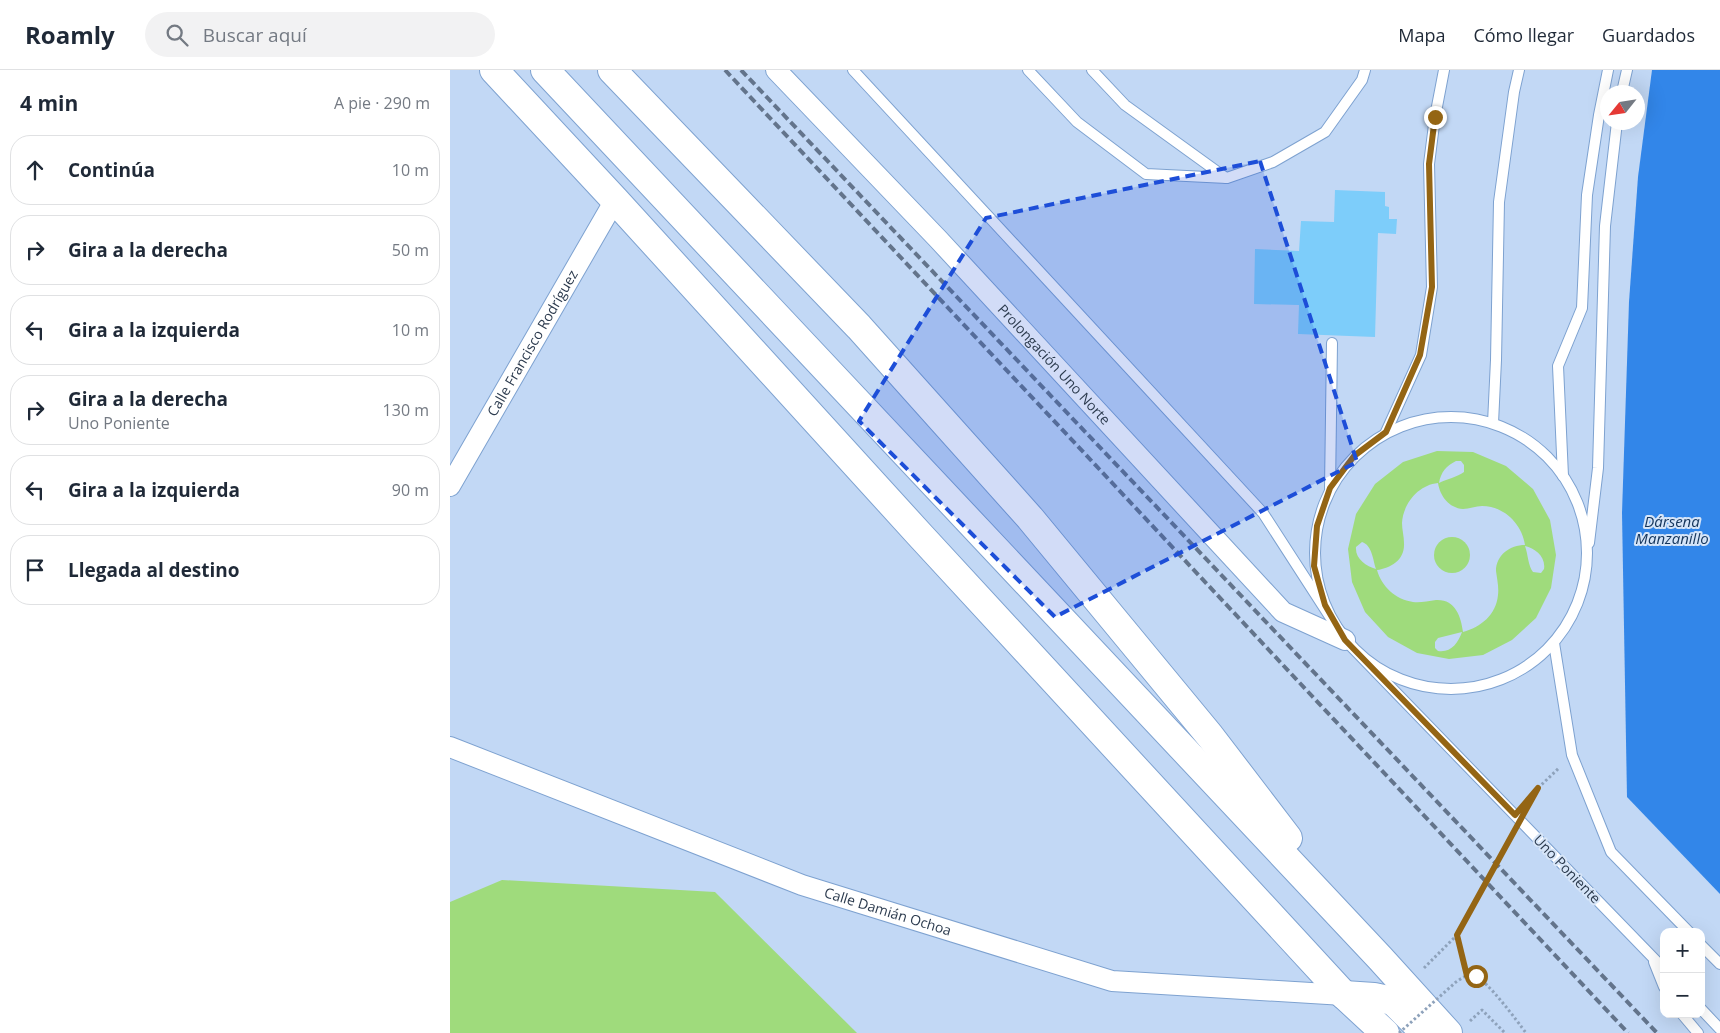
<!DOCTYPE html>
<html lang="es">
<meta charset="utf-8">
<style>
:root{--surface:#fff;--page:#f2f2f3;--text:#1f2937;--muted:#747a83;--line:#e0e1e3}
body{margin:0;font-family:"Open Sans",sans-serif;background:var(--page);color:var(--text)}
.controls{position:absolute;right:15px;bottom:15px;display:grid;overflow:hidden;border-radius:10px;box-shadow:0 5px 20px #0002}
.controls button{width:45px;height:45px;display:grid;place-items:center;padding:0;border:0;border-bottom:1px solid var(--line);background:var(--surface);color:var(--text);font:25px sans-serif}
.compass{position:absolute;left:1150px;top:15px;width:45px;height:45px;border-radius:50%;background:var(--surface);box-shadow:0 5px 20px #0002;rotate:240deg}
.stop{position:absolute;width:15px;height:15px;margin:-11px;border:4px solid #946514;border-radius:50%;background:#fff}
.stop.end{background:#946514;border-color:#fff;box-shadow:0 1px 5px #0008}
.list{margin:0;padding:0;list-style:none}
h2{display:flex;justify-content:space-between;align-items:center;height:65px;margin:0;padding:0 20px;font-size:21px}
h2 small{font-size:16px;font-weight:400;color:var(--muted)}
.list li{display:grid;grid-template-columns:32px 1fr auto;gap:15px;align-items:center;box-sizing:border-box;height:70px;margin:0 10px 10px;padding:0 10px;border:1px solid var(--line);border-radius:20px}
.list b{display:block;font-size:19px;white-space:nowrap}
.list p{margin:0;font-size:16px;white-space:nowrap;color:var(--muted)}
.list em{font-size:16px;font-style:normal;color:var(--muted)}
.icon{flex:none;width:28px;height:28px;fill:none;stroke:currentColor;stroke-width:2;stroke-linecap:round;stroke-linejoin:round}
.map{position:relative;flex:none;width:1270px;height:963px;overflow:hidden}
header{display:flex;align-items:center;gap:30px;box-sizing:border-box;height:70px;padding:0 25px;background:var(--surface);border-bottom:1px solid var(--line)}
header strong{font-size:24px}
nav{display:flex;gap:28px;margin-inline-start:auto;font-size:18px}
.search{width:350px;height:45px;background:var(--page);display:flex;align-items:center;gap:12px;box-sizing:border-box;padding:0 18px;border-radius:28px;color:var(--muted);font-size:19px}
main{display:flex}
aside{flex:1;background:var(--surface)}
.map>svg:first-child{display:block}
</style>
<header>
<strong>Roamly</strong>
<div class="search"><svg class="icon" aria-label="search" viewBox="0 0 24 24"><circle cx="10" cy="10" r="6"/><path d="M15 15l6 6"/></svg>Buscar aquí</div>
<nav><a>Mapa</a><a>Cómo llegar</a><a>Guardados</a></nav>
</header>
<main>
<aside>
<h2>4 min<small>A pie · 290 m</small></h2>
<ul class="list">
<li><svg class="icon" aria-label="ahead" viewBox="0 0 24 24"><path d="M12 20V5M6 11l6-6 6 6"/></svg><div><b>Continúa</b></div><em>10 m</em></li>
<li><svg class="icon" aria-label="right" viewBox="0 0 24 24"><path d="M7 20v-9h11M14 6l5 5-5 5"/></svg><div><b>Gira a la derecha</b></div><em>50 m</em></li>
<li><svg class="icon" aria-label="left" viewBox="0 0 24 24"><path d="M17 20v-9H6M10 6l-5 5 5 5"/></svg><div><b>Gira a la izquierda</b></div><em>10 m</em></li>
<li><svg class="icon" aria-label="right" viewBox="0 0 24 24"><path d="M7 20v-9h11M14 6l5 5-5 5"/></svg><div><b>Gira a la derecha</b><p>Uno Poniente</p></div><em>130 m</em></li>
<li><svg class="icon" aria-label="left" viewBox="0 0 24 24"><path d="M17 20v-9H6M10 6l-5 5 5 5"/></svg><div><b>Gira a la izquierda</b></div><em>90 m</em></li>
<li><svg class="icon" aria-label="arrive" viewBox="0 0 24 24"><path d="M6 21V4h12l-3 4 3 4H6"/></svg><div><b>Llegada al destino</b></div></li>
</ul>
</aside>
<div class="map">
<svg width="1270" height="963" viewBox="0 0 1270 963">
<rect width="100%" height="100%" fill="#c2d8f5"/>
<g fill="#9fdb7c" fill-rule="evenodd">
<path d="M987,381L1023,382L1056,396L1083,419L1100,450L1106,485L1101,518L1086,548L1062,570L1033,585L999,589L967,583L938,567L915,542L902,512L898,479L906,444L925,414L953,392ZM1006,391H1011L1014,395V402C1009,406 995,410 989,413C991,402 996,396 1006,391ZM988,413C990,426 999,438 1013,439C1019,439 1026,436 1032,436C1054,436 1072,454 1075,475C1060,475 1046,485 1046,501C1047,509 1049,517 1048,525C1046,545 1031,557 1013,562C1011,546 1005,529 986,530C978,531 970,533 963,532C945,529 932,517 927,500C941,498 955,490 954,473C954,466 952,460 952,453C953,434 968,415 988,413ZM912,472C922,475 923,490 926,499C916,496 905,489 906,477ZM1075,476C1085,478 1096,487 1094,499L1091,503L1083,502C1078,496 1078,484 1075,476ZM1012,562C1008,573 1001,583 988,581L985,578V572L988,568Z"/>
<circle cx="1002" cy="485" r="18"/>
<path d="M52,810L265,822L407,963H0V832Z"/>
</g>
<path fill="#3286e9" d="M1202,0H1270V824L1177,727L1172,443L1179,232L1188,107Z"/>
<path fill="#7dcdfa" d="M885,120L935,122V136L939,137V149H947L946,164L928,163L925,267L848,264L849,235L804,234L805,179L849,181L851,151L884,152Z"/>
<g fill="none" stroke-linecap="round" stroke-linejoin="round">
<defs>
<g id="lane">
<path d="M403,0L813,443L895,570L1214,899"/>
<path d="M578,0L627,52L696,104L777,108L823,92L875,62L912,10L915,0"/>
<path d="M642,0L675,35L776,108"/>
<path d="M1172,22L1177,0"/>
<circle cx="1001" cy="483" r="136"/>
<path d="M1043,353L1046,290L1049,132L1064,22L1069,0"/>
<path d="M936,362L971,285L982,217L979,94L985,47L994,0"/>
<path d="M1113,406L1108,296L1132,238L1137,125L1149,45L1158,0"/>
<path d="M880,418L882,273"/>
<path d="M1139,473L1148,398L1155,156L1167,52"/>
<path d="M1104,573L1122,685L1161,782L1239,862"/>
<path d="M1251,875L1270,894"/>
<path d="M1204,892L1214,917"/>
<path d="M1251,939L1270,959"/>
<path d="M1232,944L1248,963"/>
</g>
<g id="street">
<path id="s1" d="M326,0L488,169L833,542L895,570"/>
<path id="s2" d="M0,416L165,130"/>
<path id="s3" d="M0,677L352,815L662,911L894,925"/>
</g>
<g id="primary">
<path d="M44,0L165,130L469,464L894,925L935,963"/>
<path d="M95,0L930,888L998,963"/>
<path d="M162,0L409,257L580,448L760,666L838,768"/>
<path d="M894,925L924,927L943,931L969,957"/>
</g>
</defs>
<use href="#lane" stroke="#7ea2d0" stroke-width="12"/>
<use href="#street" stroke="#7ea2d0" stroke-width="22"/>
<use href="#primary" stroke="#7ea2d0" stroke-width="30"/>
<g stroke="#8ea2bb" stroke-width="3" stroke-dasharray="2.5 2.5" stroke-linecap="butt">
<path d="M1075,733L1088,718L1109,698"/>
<path d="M974,898L1007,865"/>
<path d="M1020,951L1032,940L1055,963"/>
</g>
<use href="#lane" stroke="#fff" stroke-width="10"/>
<use href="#street" stroke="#fff" stroke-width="20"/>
<use href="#primary" stroke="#fff" stroke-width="28"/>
<g stroke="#63748b" stroke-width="4" stroke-dasharray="8 4" stroke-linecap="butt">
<path d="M275,0L1178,963"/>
<path d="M291,0L1207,963"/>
</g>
<g stroke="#8ea2bb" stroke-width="3" stroke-dasharray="2.5 2.5" stroke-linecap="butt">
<path d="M1017,906L1007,865L1088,718"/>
<path d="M949,963L1006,912C1012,908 1017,904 1025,906C1036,909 1068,952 1076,963"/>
</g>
</g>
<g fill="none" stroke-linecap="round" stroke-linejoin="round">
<path stroke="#946514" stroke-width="6" d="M985,47L979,94L982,217L970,285L936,362L904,386L880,418L867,456L864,496L875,535L895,570L1065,745L1088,718L1007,865L1017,906H1026"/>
</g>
<path fill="#1d4ed8" fill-opacity="0.2" stroke="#1d4ed8" stroke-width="4" stroke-dasharray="10 6" stroke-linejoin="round" d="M810,91L907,392L605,547L409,351L536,148Z"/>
<g text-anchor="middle" stroke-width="4" stroke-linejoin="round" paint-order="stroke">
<g font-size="14" fill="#2c3b4e" stroke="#d6e5f8">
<text dy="5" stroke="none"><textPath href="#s2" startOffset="165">Calle Francisco Rodríguez</textPath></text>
<text dy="5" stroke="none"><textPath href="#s1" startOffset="405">Prolongación Uno Norte</textPath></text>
<text transform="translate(1117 799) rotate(46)" y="5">Uno Poniente</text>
<text dy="5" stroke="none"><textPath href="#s3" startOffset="468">Calle Damián Ochoa</textPath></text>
</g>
<g font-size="15" font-style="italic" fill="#14355c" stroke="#d6e5f8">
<text x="1222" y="457">Dársena<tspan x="1222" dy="17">Manzanillo</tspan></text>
</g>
</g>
</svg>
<div class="controls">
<button>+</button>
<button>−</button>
</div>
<svg class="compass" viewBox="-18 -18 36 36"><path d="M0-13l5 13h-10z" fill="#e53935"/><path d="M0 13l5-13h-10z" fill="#747a83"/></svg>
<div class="stop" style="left:1026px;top:906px"></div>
<div class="stop end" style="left:985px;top:47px"></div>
</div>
</main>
